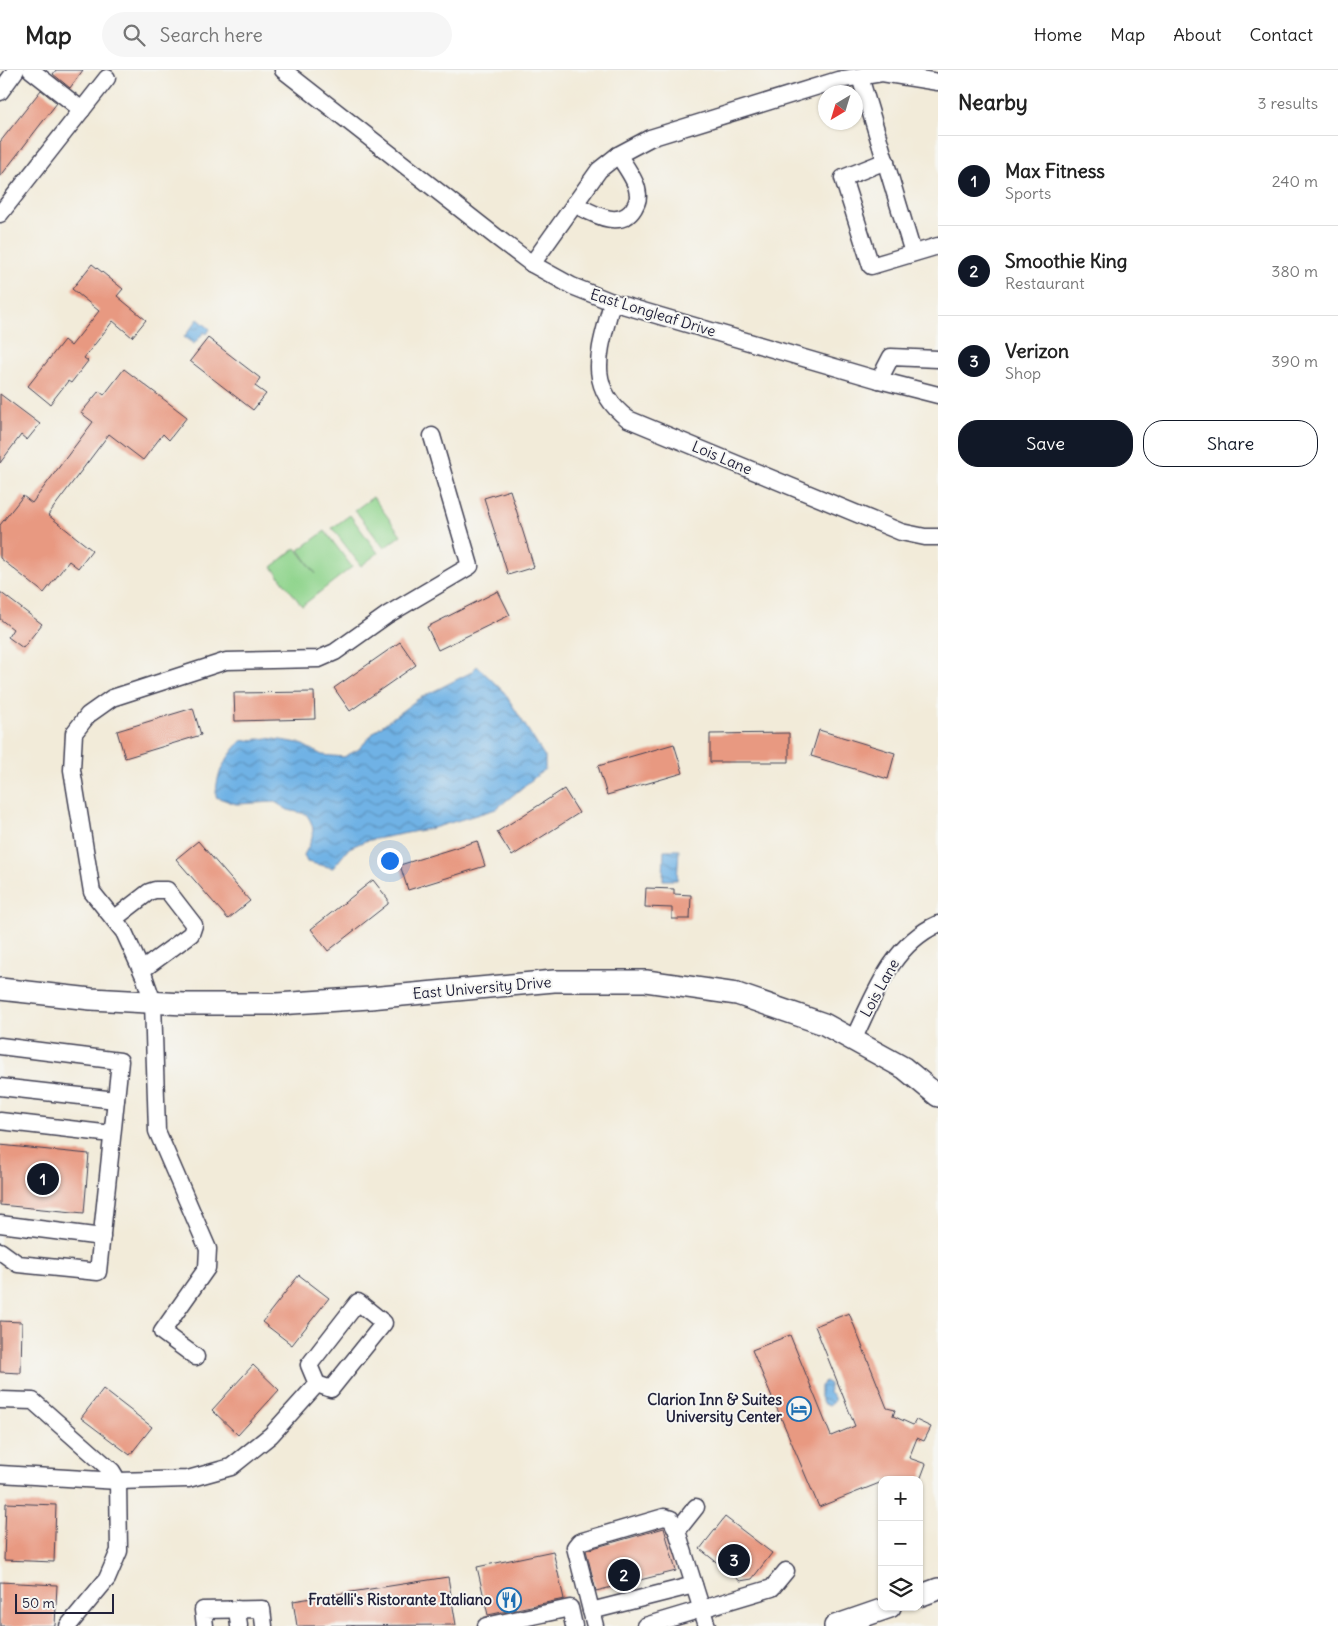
<!DOCTYPE html>
<meta charset="utf-8">
<style>
:root{--surface:#fff;--page:#f6f6f6;--text:#222;--muted:#767676;--line:#e0e0e0;--accent:#111827}
body{margin:0;font-family:Delius,sans-serif;background:var(--page);color:var(--text)}
.controls{position:absolute;right:15px;bottom:15px;display:grid;overflow:hidden;border-radius:10px;box-shadow:0 1px 4px #0004}
.controls button{width:45px;height:45px;display:grid;place-items:center;padding:0;border:0;border-bottom:1px solid var(--line);background:var(--surface);color:var(--text);font:25px sans-serif}
.compass{position:absolute;left:818px;top:15px;width:45px;height:45px;border-radius:50%;background:var(--surface);box-shadow:0 1px 4px #0004;rotate:218deg}
.scale{position:absolute;left:15px;bottom:12px;width:99px;box-sizing:border-box;padding-left:5px;border:2px solid #22223b;border-top:0;font-size:14px;line-height:18px;white-space:nowrap;color:#22223b;-webkit-text-stroke:4px #f6f6f2;paint-order:stroke}
.you{position:absolute;left:389px;top:790px;width:18px;height:18px;margin:-12px;border:4px solid #fff;border-radius:50%;background:#1a73e8;box-shadow:0 0 0 8px #1a73e833}
.badge{display:grid;place-items:center;width:32px;height:32px;border-radius:50%;background:var(--accent);color:#fff;font-size:16px;font-weight:700}
.pin{position:absolute;translate:-50% -50%;border:2px solid #fff;box-shadow:0 1px 5px #0006}
.list{margin:0;padding:0;list-style:none}
h2{display:flex;justify-content:space-between;align-items:center;height:65px;margin:0;padding:0 20px;font-size:21px}
h2 small{font-size:16px;font-weight:400;color:var(--muted)}
.list li{display:grid;grid-template-columns:32px 1fr auto;gap:15px;align-items:center;box-sizing:border-box;height:90px;padding:0 20px;border-top:1px solid var(--line)}
.list b{display:block;font-size:19px;white-space:nowrap}
.list p{margin:0;font-size:16px;white-space:nowrap;color:var(--muted)}
.list em{font-size:16px;font-style:normal;color:var(--muted)}
.actions{display:flex;gap:10px;padding:15px 20px}
.actions a{flex:1;padding:11px 0;border:1px solid var(--accent);border-radius:20px;text-align:center;font-size:18px;color:var(--accent)}
.actions .main{background:var(--accent);color:#fff}
.icon{flex:none;width:28px;height:28px;fill:none;stroke:currentColor;stroke-width:2;stroke-linecap:round;stroke-linejoin:round}
.map{position:relative;flex:none;width:938px;height:1556px;overflow:hidden}
header{display:flex;align-items:center;gap:30px;box-sizing:border-box;height:70px;padding:0 25px;background:var(--surface);border-bottom:1px solid var(--line)}
header strong{font-size:24px}
nav{display:flex;gap:28px;margin-inline-start:auto;font-size:18px}
.search{width:350px;height:45px;background:var(--page);display:flex;align-items:center;gap:12px;box-sizing:border-box;padding:0 18px;border-radius:28px;color:var(--muted);font-size:19px}
main{display:flex}
aside{flex:1;background:var(--surface)}
.map>svg:first-child{display:block}
</style>
<header>
<strong>Map</strong>
<div class="search"><svg class="icon" aria-label="search" viewBox="0 0 24 24"><circle cx="10" cy="10" r="6"/><path d="M15 15l6 6"/></svg>Search here</div>
<nav><a>Home</a><a>Map</a><a>About</a><a>Contact</a></nav>
</header>
<main>
<div class="map">
<svg width="938" height="1556" viewBox="0 0 938 1556">
<defs>
<pattern id="water-waves" width="16" height="10" patternUnits="userSpaceOnUse" patternTransform="scale(1.25)"><rect width="16" height="10" fill="#70b2e5"/><path d="M0 5q4-4 8 0t8 0" fill="none" stroke="#5c90bb"/></pattern>
</defs>
<rect width="100%" height="100%" fill="#f6f6f2"/>
<filter id="ink" filterUnits="userSpaceOnUse"><feTurbulence type="fractalNoise" baseFrequency=".02" numOctaves="2"/><feDisplacementMap in="SourceGraphic" scale="10" xChannelSelector="R" yChannelSelector="G"/><feConvolveMatrix kernelMatrix="1 2 1 2 8 2 1 2 1" color-interpolation-filters="sRGB"/></filter>
<filter id="wash" filterUnits="userSpaceOnUse"><feTurbulence type="fractalNoise" baseFrequency=".0096" numOctaves="4" result="noise"/><feDisplacementMap in="SourceGraphic" scale="20" xChannelSelector="R" yChannelSelector="G"/><feGaussianBlur stdDeviation="1.12" result="paint"/><feColorMatrix in="noise" values="0 0 0 0 0 0 0 0 0 0 0 0 0 0 0 0 0 1.4 0 .05"/><feComposite in="paint" operator="in"/></filter>
<g filter="url(#wash)">
<rect width="100%" height="100%" fill="#f2ebd9"/>
<g fill="#8fd48c" stroke="#587b64">
<path d="M373,427L401,465L384,478L355,440Z"/>
<path d="M350,445L378,483L361,496L332,458Z"/>
<path d="M325,461L352,497L302,536L272,497L296,478L316,504L299,480Z"/>
</g>
<g fill="url(#water-waves)" stroke="#496a90">
<path d="M198,249L210,259L207,264L204,262L194,274L184,267Z"/>
<path d="M477,596L504,622L545,687V699L496,739L433,758L365,771L349,778L333,798L307,792L304,785C312,770 318,759 306,744L288,740L275,732L236,734L216,727C216,702 225,690 241,671L268,668L299,673L322,685L344,687L359,679L376,660L418,629L470,603Z"/>
<path d="M664,780H679L677,810H663Z"/>
<path d="M825,1311L830,1314L829,1323L834,1327V1332L829,1336L823,1333L820,1327V1316Z"/>
</g>
<g id="blocks">
<g fill="#e89981">
<path d="M56,0H83L70,18L53,4Z"/>
<path d="M41,20L57,33L0,107V72Z"/>
<path d="M92,194L123,219L117,226L146,250L132,267L113,251L84,288L88,291L71,313L68,311L50,334L28,316L64,270L71,276L99,241L72,219Z"/>
<path d="M208,268L260,308L255,316L266,324L253,340L190,291Z"/>
<path d="M124,299L187,347L169,370L163,364L143,390L109,364L48,445L92,480L78,498L69,491L44,523L0,488V455L23,426L32,433L93,352L81,343L99,321L104,325Z"/>
<path d="M0,324L40,354L27,370L21,365L0,393Z"/>
<path d="M510,420L534,497L508,505L484,428Z"/>
<path d="M498,521L510,545L438,580L427,557Z"/>
<path d="M0,522L42,554L23,578L8,567L13,559L0,549Z"/>
<path d="M400,572L416,595L350,641L334,618Z"/>
<path d="M314,622L315,649L235,651L234,623Z"/>
<path d="M193,638L201,665L125,688L117,661Z"/>
<path d="M819,660L895,683L888,709L811,686Z"/>
<path d="M789,663V692H710V664Z"/>
<path d="M674,674L683,703L607,725L598,696Z"/>
<path d="M564,719L579,743L512,786L497,762Z"/>
<path d="M198,771L250,831L228,849L176,789Z"/>
<path d="M477,771L485,796L408,820L400,795Z"/>
<path d="M373,810L388,829V834L328,881L311,859Z"/>
<path d="M646,818L674,819V824L691,825L690,849H672V838L645,837Z"/>
<path d="M0,1075L89,1084L84,1143L0,1135Z"/>
<path d="M299,1205L329,1228L292,1275L262,1252Z"/>
<path d="M849,1243L887,1338L895,1340L893,1346L913,1355L916,1350L931,1357L924,1371L917,1368L909,1388L926,1394L920,1410H882V1412L819,1437L752,1280L790,1265L831,1366L855,1356L815,1256Z"/>
<path d="M0,1251L22,1252L21,1303L0,1302Z"/>
<path d="M253,1295L279,1320L238,1365L212,1340Z"/>
<path d="M103,1319L152,1357L130,1385L81,1348Z"/>
<path d="M6,1433L56,1435L54,1492L4,1490Z"/>
<path d="M725,1447L772,1483L752,1509L740,1511L700,1479Z"/>
<path d="M664,1458L676,1501L596,1521L586,1480Z"/>
<path d="M553,1481L564,1529L488,1545L477,1497Z"/>
<path d="M448,1507L456,1555L297,1556L293,1531Z"/>
<path d="M0,1512L57,1515L55,1556H0Z"/>
</g>
</g>
</g>
<g filter="url(#ink)">
<use href="#blocks" fill-opacity="0" stroke="#414053" stroke-width="1"/>
<g fill="none" stroke-linecap="round" stroke-linejoin="round">
<defs>
<g id="minor">
<path d="M31,0L82,40"/>
<path d="M283,0L495,166L532,194L572,216L612,232L879,310L938,325"/>
<path d="M860,7L913,183"/>
<path d="M0,22L16,0"/>
<path d="M886,91L843,108L871,196L938,176"/>
<path d="M574,134C592,143 620,161 634,138C638,131 639,127 637,119C635,109 624,94 618,85"/>
<path d="M0,144L107,8"/>
<path d="M532,194L599,100L618,85L650,68L838,10L882,3L938,12"/>
<path d="M612,232C601,278 583,315 628,349L901,462L925,467H938"/>
<path d="M879,310L891,287L938,289"/>
<path d="M114,849L149,822L155,820H167L194,855L191,864L142,900"/>
<path d="M853,970C874,927 891,875 938,854"/>
<path d="M0,976L120,991L98,1202L18,1194L0,1181"/>
<path d="M0,1017L116,1030"/>
<path d="M0,1051L112,1064"/>
<path d="M0,1154L102,1167"/>
<path d="M358,1232L384,1253L331,1319L317,1314L309,1295Z"/>
<path d="M196,1287L162,1262L207,1198L208,1179L157,1061L153,932L144,906L124,862L92,822L72,700L74,663L88,645L112,628L226,591L319,589L335,582L387,545L470,496L432,366"/>
<path d="M0,1330L33,1331L112,1401L118,1411L119,1481L107,1509L68,1556"/>
<path d="M0,1404L118,1411L188,1409L231,1397L271,1365L317,1314"/>
<path d="M696,1437L677,1461L707,1556"/>
<path d="M237,1539L239,1556"/>
<path d="M591,1541L694,1515"/>
<path d="M205,1556L203,1540L262,1539L264,1556"/>
<path d="M486,1556L570,1538L574,1556"/>
<path d="M595,1556L575,1477L579,1472L664,1447L671,1449L677,1461"/>
<path d="M645,1556L772,1518L786,1501"/>
</g>
<g id="major">
<path d="M0,919L91,929L184,934H277L370,928L554,911H646L737,924L824,954L904,998L938,1026"/>
<path d="M919,1526L938,1519"/>
<path d="M835,1556L890,1537"/>
</g>
</defs>
<use href="#minor" stroke="#414053" stroke-width="19"/>
<use href="#major" stroke="#414053" stroke-width="24"/>
<use href="#minor" stroke="#fff" stroke-width="16"/>
<use href="#major" stroke="#fff" stroke-width="21"/>
</g>
</g>
<defs>
<symbol id="hotel-ring" viewBox="-11 -11 22 22"><circle r="9.5" fill="#f6f6f2" stroke="#1f6fb2" stroke-width="1.5"/><path d="M-6-4.5h1.5V1H6V5H4.5V3h-9V5H-6ZM-4 0a1.8 1.8 0 1 1 3.6 0ZM.5 0V-2.5h3Q6-2.5 6 0Z" fill="#1f6fb2"/></symbol>
<symbol id="restaurant-ring" viewBox="-11 -11 22 22"><circle r="9.5" fill="#f6f6f2" stroke="#1f6fb2" stroke-width="1.5"/><path d="M-5-6h1v4h1v-4h1v4h1v-4h1v5L-1.5 .5V6h-2V.5L-5-1ZM5-6V6H3V1.5H1.5Q1.5-4 5-6Z" fill="#1f6fb2"/></symbol>
</defs>
<g fill-rule="evenodd">
<use href="#hotel-ring" x="785" y="1325" width="28" height="28"/>
<use href="#restaurant-ring" x="495" y="1516" width="28" height="28"/>
</g>
<g text-anchor="middle" stroke-width="4" stroke-linejoin="round" paint-order="stroke">
<g font-size="15" fill="#22223b" stroke="#f6f6f2">
<text transform="translate(653 243) rotate(17)" y="5">East Longleaf Drive</text>
<text transform="translate(722 388) rotate(23)" y="5">Lois Lane</text>
<text transform="translate(482 918) rotate(-5)" y="5">East University Drive</text>
<text transform="translate(880 918) rotate(-61)" y="5">Lois Lane</text>
</g>
<g font-size="15" font-weight="bold" fill="#22223b" stroke="#f6f6f2" text-anchor="end">
<text x="782" y="1335">Clarion Inn &amp; Suites<tspan x="782" dy="17">University Center</tspan></text>
<text x="492" y="1535">Fratelli's Ristorante Italiano</text>
</g>
</g>
</svg>
<div class="controls">
<button>+</button>
<button>−</button>
<button><svg class="icon" aria-label="layers" viewBox="0 0 24 24"><path d="M12 4l9 5-9 5-9-5zM3 14l9 5 9-5"/></svg></button>
</div>
<svg class="compass" viewBox="-18 -18 36 36"><path d="M0-13l5 13h-10z" fill="#e53935"/><path d="M0 13l5-13h-10z" fill="#767676"/></svg>
<div class="scale">50 m</div>
<div class="you"></div>
<div class="pin badge" style="left:43px;top:1109px">1</div>
<div class="pin badge" style="left:624px;top:1505px">2</div>
<div class="pin badge" style="left:734px;top:1490px">3</div>
</div>
<aside>
<h2>Nearby<small>3 results</small></h2>
<ul class="list">
<li><span class="badge">1</span><div><b>Max Fitness</b><p>Sports</p></div><em>240 m</em></li>
<li><span class="badge">2</span><div><b>Smoothie King</b><p>Restaurant</p></div><em>380 m</em></li>
<li><span class="badge">3</span><div><b>Verizon</b><p>Shop</p></div><em>390 m</em></li>
</ul>
<div class="actions"><a class="main">Save</a><a>Share</a></div>
</aside>
</main>
